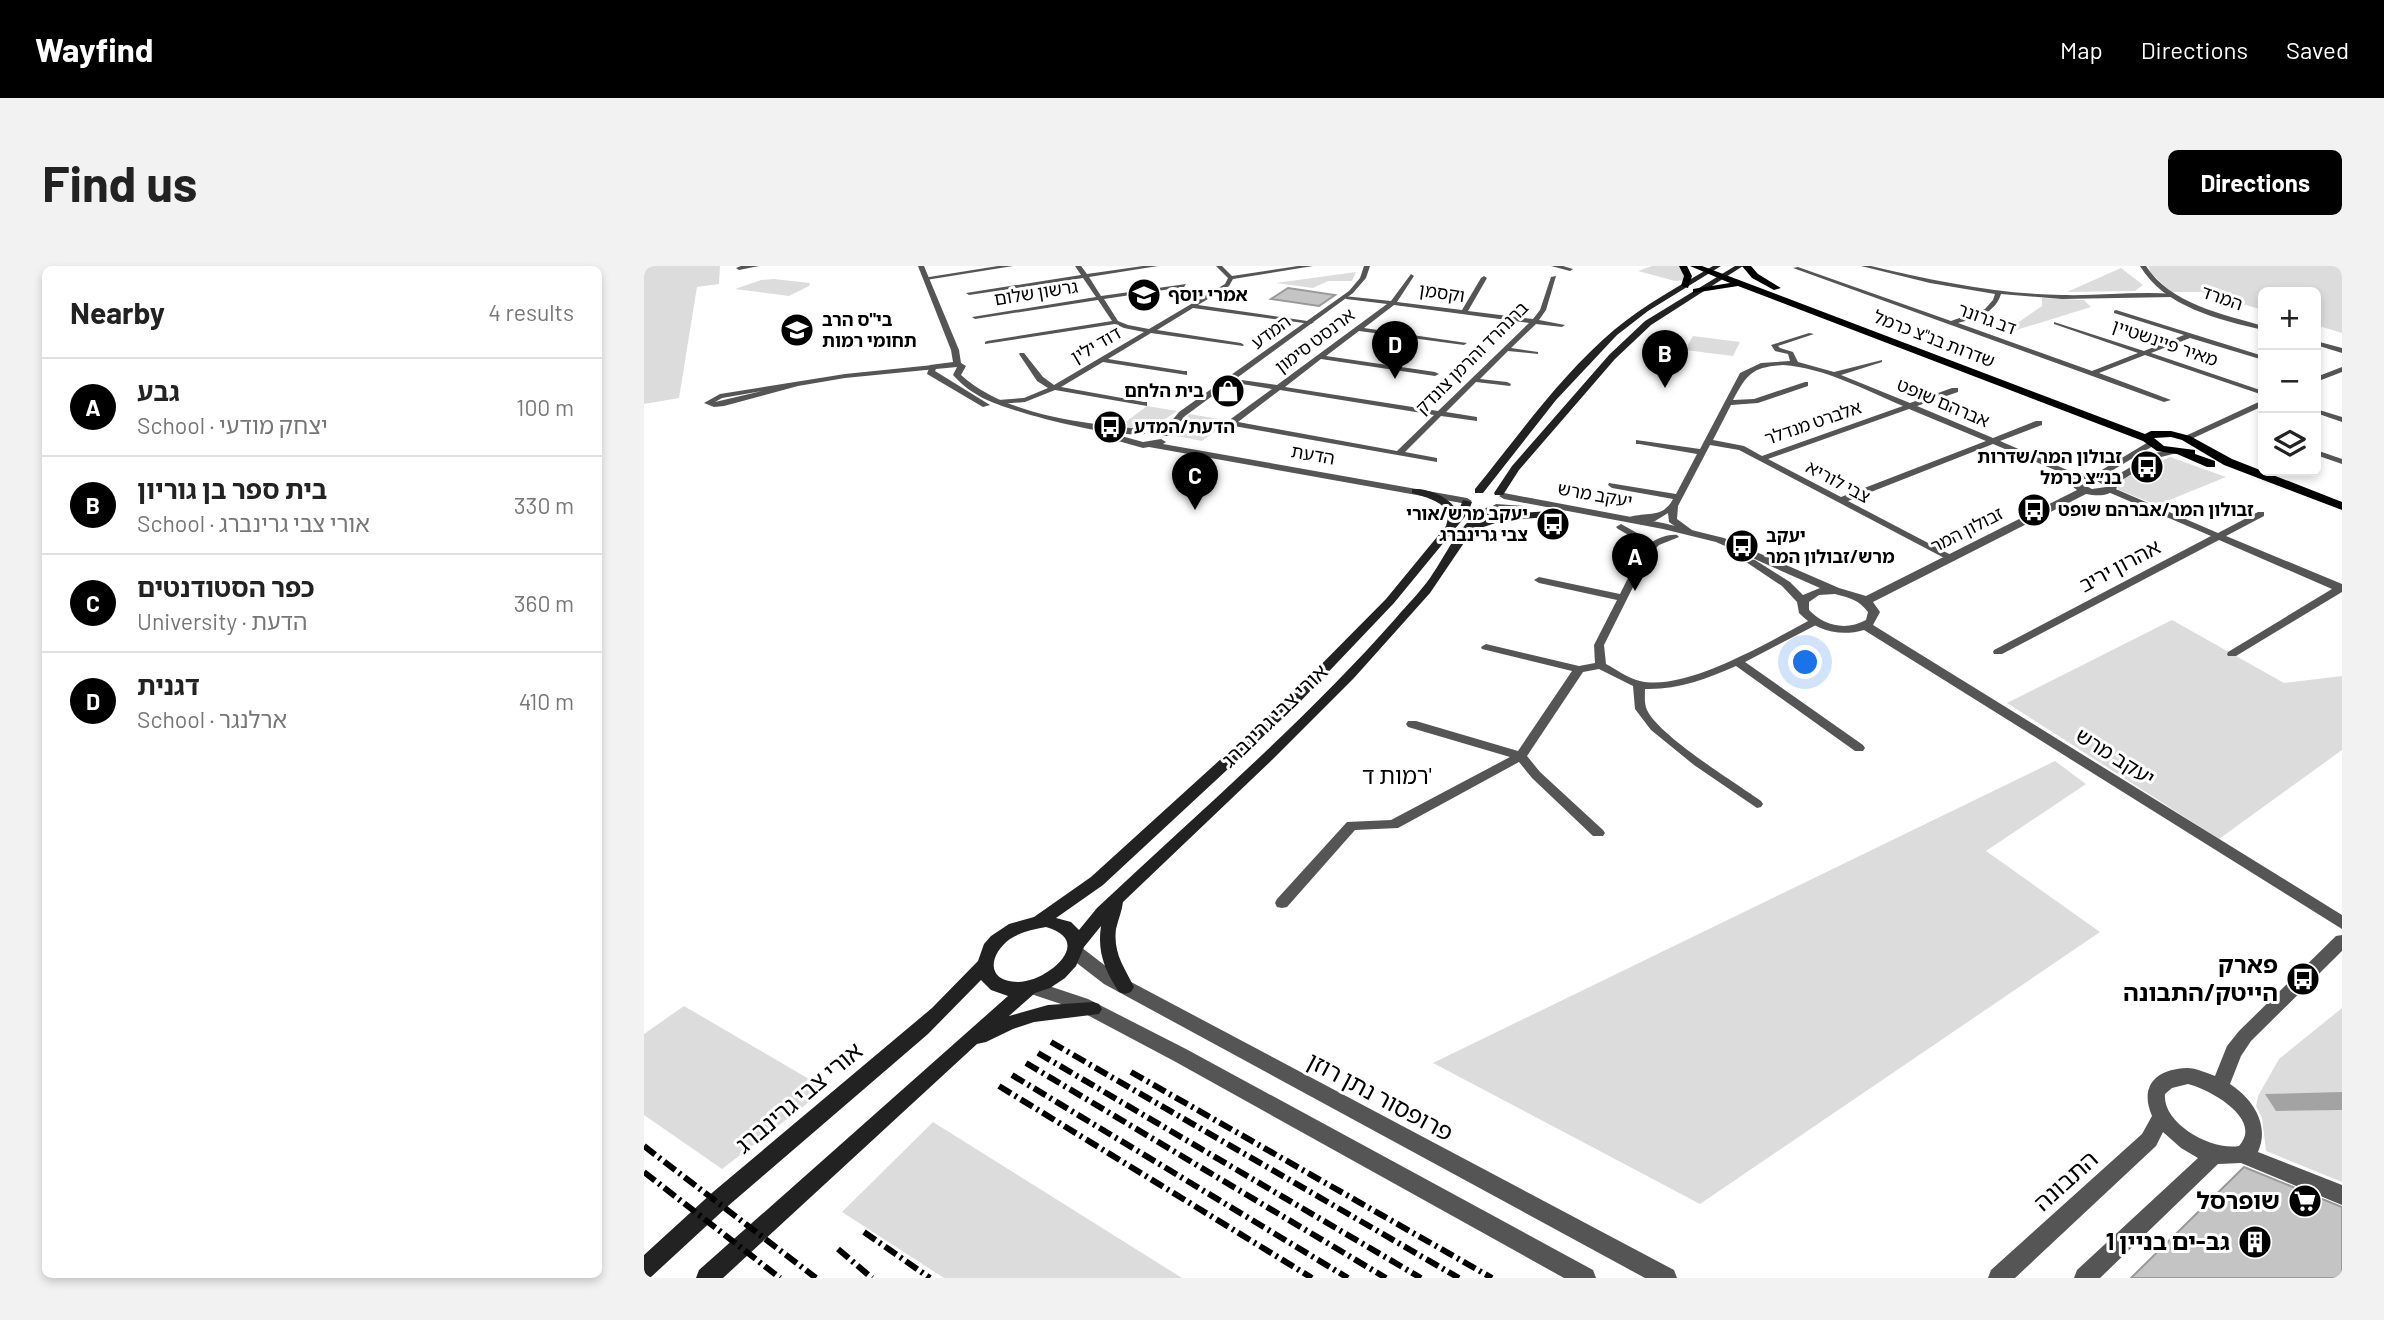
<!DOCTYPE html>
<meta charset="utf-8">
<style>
:root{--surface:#fff;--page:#f2f2f2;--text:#222;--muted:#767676;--line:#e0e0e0;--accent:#000}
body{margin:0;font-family:Barlow,"Noto Sans Hebrew",sans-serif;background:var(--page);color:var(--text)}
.controls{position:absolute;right:21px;top:21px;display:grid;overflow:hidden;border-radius:10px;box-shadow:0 4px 10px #0003}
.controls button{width:63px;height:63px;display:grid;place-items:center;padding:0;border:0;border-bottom:2px solid var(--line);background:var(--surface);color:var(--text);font:35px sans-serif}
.you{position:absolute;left:1162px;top:397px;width:24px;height:24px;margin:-18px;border:5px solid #fff;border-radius:50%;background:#1a73e8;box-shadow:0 0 0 10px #1a73e833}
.badge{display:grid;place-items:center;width:46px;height:46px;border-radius:50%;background:var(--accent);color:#fff;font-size:23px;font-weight:700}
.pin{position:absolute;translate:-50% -58px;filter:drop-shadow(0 2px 4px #0008)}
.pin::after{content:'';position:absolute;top:37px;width:24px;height:21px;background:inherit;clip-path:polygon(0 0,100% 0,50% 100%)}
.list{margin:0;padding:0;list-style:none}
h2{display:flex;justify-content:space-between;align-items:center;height:91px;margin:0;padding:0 28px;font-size:30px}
h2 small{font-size:23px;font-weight:400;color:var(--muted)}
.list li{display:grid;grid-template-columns:46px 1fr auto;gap:21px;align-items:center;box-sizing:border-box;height:98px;padding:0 28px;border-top:2px solid var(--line)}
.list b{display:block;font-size:26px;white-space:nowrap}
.list p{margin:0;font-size:23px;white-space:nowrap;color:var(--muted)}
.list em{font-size:23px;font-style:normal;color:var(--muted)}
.icon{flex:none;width:38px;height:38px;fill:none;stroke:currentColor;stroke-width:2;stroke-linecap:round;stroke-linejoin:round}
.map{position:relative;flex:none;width:1698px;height:1012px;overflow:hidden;border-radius:10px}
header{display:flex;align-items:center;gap:42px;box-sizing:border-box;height:98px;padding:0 35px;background:var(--accent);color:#fff}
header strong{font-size:33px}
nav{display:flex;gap:38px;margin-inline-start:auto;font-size:24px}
.intro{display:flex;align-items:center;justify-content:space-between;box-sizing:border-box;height:168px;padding:0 42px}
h1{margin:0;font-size:49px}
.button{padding:18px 32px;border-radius:10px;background:var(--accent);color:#fff;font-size:24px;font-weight:700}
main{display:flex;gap:42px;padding:0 42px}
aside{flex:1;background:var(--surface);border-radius:10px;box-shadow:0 4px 10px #0003}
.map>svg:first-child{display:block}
</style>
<header>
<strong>Wayfind</strong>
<nav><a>Map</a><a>Directions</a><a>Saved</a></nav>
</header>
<div class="intro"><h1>Find us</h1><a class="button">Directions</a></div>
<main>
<aside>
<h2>Nearby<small>4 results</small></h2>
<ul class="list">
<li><span class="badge">A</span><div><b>גבע</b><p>School · יצחק מודעי</p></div><em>100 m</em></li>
<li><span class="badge">B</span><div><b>בית ספר בן גוריון</b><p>School · אורי צבי גרינברג</p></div><em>330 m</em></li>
<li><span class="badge">C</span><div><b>כפר הסטודנטים</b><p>University · הדעת</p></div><em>360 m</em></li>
<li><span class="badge">D</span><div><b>דגנית</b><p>School · ארלנגר</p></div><em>410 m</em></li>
</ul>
</aside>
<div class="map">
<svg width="1698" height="1012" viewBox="0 0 1698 1012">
<rect width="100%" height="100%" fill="#fff"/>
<g fill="#dcdcdc">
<path d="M0,0H76L75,18L53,21L35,132L0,138Z"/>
<path d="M1008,0H1039L1043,14L1031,15L994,5Z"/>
<path d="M1505,0H1698V67L1672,59V26H1619V44L1558,26H1527L1506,6Z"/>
<path d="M1477,2L1499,19L1491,25L1423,26Z"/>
<path d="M712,6L708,15H684L669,22L632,17Z"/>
<path d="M130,13L166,17L165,20L145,30L91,23L117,14Z"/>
<path d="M1398,32L1440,34L1447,41L1356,69L1398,40Z"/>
<path d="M1049,70L1096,76L1089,90L1041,84Z"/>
<path d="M503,140L533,145C513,159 500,165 475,161Z"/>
<path d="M546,148L585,155L558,175L532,170L528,164Z"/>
<path d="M1526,191L1582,211L1513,239L1475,224L1471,217Z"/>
<path d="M1528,354L1640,417L1698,410V484L1575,573L1363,437Z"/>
<path d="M1411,495L1442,518L1342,585L1456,666L1056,938L789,797Z"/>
<path d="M40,740L182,823L78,903L0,849V768Z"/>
<path d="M1698,742V916L1622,885L1618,852L1612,840L1614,830L1635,793Z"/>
<path d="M289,856L538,1012H300L198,946Z"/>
</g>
<path fill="#a3a3a3" d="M1698,826V844L1632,845L1621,828Z"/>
<g fill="#c4c4c4" stroke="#999" stroke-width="2">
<path d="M644,22L691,29L675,40L627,33Z"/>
<path d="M1600,901L1698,941V1012H1487Z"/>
</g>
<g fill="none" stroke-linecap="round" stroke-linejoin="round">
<g fill="#555" fill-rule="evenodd">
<path d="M97,0H115L95,4L92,2Z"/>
<path d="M354,0H369L282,14L279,12Z"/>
<path d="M431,0H437L443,8L499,0H514L445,11L457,30L542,18L540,21L460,33L474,55L484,59L505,63L581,18L584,12L572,0H578L588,10L654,0H669L589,13L585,20L554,39L670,56L667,58L549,42L513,64L597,77L600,79L599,80L507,67L464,93L540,105H543V109L459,96L417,121L500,136H503V140L411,124L381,136L354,138V134L380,132L404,122L393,115L375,88L376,87H380L399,111L410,119L500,66L480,62L471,58L341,78V76L343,75L468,55L454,34L331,53L328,51L452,31L439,12L325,29L322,27L437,9Z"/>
<path d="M907,0H919L929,3L926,5Z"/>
<path d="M1217,0H1227C1290,15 1353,28 1418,29C1456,30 1494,25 1531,28L1529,31L1418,33L1357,28C1351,48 1331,52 1314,57L1448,105L1494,87L1410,58V56L1500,85L1540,69L1470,47V45L1472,44L1619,90V94L1616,93L1546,72L1507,87L1619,125V129L1501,89L1455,107L1527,134L1520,136L1149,2L1154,1L1307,55L1341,43L1349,34L1351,28L1286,17Z"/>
<path d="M767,8L770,10L753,36L818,44L837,12L840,10L843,12L824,45L889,53L896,44L907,11L912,10L902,44L895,54L921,59L918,61L892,58L867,82L894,86V88L864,85L836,113L863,116L867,118L866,120L832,116L802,146L833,151V155L797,150L761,186L793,192V196L584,159V155L628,123L586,116L582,114L583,112L633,119L743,38L702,33L700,30L747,35ZM750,39L885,57L794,145L641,121L677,93L791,110L795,108L791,106L682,90L715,65L820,79L823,77L720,62ZM636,124L790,149L753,185L594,156Z"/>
<path d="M1165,67L1170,68L1134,80L1136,82L1149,86L1154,96L1190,106L1238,94V96L1197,109L1266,137L1308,122H1314V126L1273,140L1349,172L1392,155H1398V159L1356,175L1437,210L1430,212L1349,178L1204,235L1309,290L1311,292L1306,295L1095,184L1066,179L1034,240L1033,253L1048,264V268H1042L1025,256L1024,247L1011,255H983L981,253C998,244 1018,255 1029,233L968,222L964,219L965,217L1032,228L1053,188L995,178H992V174L1056,183L1096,107L1117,97L1146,95L1144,88L1131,85L1127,79ZM1139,99C1181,102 1221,124 1259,140L1118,190L1100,180L1069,174L1087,139L1114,137L1164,120V116H1161L1110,133L1089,134C1103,108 1108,101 1139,99ZM1265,143L1342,175L1197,231L1124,193Z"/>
<path d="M289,99L293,101L292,103L201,112L154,120L80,140L70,141L60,137L76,128L201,108ZM118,125L71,136L78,132Z"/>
<path d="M1672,143L1698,151V156L1672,147Z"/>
<path d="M1672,184L1698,193V198L1672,189Z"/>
<path d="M1467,221L1574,267L1614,246H1620V250L1582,270L1698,318V326L1592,390H1584L1583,388L1584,386L1688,323L1575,274L1358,388H1350L1349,386L1350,384L1567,270L1464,226V222Z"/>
<path d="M977,258L1002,272L1004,279C1011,273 1024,268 1033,269L1035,271L1015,279L1005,289L960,379L962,398C973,404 984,412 996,415C1041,426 1126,375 1166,354H1174V358L1101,396L1219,479L1221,482L1219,485H1211L1092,400C1063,413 1033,424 1001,423C1001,430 1000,437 1003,444C1015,470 1092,517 1117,535L1119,538L1117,541L1113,542L1050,499L1007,464L991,443L989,420L955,403L939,406L883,490L896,506L959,564L961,567L959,570H949L888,512L875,496L754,562L711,564L643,641L638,642L633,641L631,637L633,633L703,556L747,554L866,491L764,461L762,458L764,455H772L874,485L928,405L838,383L837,381L842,378L935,400L951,397L950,379L973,334L895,317L890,314L895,311L976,328L996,288L995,275L974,263L972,261Z"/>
</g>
<g fill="#555" fill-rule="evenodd">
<path d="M274,0H280L315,84L317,97L322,100L317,109C360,149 442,158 498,163L501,164V168C466,172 377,149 343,134C330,128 319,120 309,109L313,101L292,103L291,105L346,139L339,141L283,108L286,99L309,96L307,84Z"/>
<path d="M720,0H726L722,12L709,27L541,150L525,170H519L517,168L535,146L705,25L716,12Z"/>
<path d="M1496,0H1502C1526,38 1579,48 1619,60V64C1576,54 1520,41 1496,0Z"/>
<path d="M1672,75L1698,82V87L1672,79Z"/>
<path d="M1698,101V106L1672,116V111Z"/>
<path d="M1619,134V140L1545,174L1537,172Z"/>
<path d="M470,168L499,176L517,173L522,176L519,178L823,232L828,235L823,238L505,181L499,182L467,173L465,171Z"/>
<path d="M1506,175L1509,176V180L1459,210L1466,213L1511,187L1532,183L1537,186L1517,191L1471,218L1473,222C1464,231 1453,230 1442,228L1229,336L1236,346L1229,359L1698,649V663L1220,364C1196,371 1172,365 1155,347L1153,336L1138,320L1102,296L1107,293L1111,294L1146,316L1159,329L1176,322L1072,276L1019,263L860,233L855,230L860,227L1019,257L1080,272L1195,322L1222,330L1433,224L1424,217L1430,208L1456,205ZM1436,213H1450L1462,221L1448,223L1434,216ZM1191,328C1206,332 1215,334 1224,346L1222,354C1202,365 1180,360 1165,344V336L1175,329Z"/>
<path d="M852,238L880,240L885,243L880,246L848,243L847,241Z"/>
<path d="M1698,669V685L1607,775L1597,790L1586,818C1609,833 1626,859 1614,886L1698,919V939L1597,897L1574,898L1456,1012H1430L1433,1004L1554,892L1537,882L1519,866L1512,880L1371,1012H1344L1347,1004L1498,868L1508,850C1495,820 1512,803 1543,802C1552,802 1563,807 1571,810L1583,780L1595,765L1692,670ZM1544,818C1565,823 1620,853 1595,880C1568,885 1518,858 1521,828L1528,822Z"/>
<path d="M431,679L437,681L472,708L1030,1004L1033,1012H1001L460,718L425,691L423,686L425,681Z"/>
<path d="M390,715L444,733L542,783L949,1004L952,1012H920L530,795L432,743L384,727L381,722L384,717Z"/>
</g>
<g fill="#222" fill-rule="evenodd">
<path d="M1069,0H1077L1004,45L973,69L912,134L839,227H831V223C875,169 916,110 970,64C1000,39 1035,20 1069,0Z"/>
<path d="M1091,0H1099L1007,59L971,93L875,204L859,229H851L850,227L868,200L965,89L1001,55Z"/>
<path d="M768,223C785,222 806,231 814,246L819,234L828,236L824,247L750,337L653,439L459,619L412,652L427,656L435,664L453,642C554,547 660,456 752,352C763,339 776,326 786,312C803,288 818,250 847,240L852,243L836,256L858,248L906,245L911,248L906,251L860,254L828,265L786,327L710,412L629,493L479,636C478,645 474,654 472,663C469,687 480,701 490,721L487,726L481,728L475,726C461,705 453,686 457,660L440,681L432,700L421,712L406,722L391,727L365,750L404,739L449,736L455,738L458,743L455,748L390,756L369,763L342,776L333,778L79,1012H52L55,1004L364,730L347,724L337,714L284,768L84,940L7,1011L0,1012V989L69,926L288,742L334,695L340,678L347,670L365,658L390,651L447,611L643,433L742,333L802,260L805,248C797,234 783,232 768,227ZM402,661C452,675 403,716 374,716C341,716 345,688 366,673C377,666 389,663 402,661Z"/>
</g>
<g fill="#000" fill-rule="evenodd">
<path d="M1035,0H1043L1048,10L1044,22L1037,20L1040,10Z"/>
<path d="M1046,0H1058L1501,168L1507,165H1527L1546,170L1588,193L1698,236V244L1580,199L1538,174L1527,171L1510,172L1520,180L1551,184V188L1571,195V201H1563L1533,188L1513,185L1499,175L1094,20L1049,27V23L1086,17Z"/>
<path d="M1098,0H1107L1114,8L1137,22L1130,24L1108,12Z"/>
</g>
<g stroke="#000" stroke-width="6" stroke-dasharray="14 4.5 2.5 4.5" stroke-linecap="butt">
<path d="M407,776L815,1012"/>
<path d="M394,787L777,1012"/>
<path d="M382,797L742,1012"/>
<path d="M487,806L848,1012"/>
<path d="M368,809L704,1012"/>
<path d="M355,820L668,1012"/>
<path d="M0,880L172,1012"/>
<path d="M0,906L136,1012"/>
<path d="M220,966L286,1012"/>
<path d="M194,983L228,1012"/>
</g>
</g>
<defs>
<symbol id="school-disc" viewBox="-11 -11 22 22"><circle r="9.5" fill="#000" stroke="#fff"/><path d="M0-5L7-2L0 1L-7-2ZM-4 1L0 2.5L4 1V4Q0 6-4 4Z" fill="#fff"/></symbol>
<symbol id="shop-disc" viewBox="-11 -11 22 22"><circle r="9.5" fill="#000" stroke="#fff"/><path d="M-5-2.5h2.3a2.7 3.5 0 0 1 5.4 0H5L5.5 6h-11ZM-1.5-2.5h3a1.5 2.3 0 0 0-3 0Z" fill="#fff"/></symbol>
<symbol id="bus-disc" viewBox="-11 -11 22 22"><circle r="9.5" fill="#000" stroke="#fff"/><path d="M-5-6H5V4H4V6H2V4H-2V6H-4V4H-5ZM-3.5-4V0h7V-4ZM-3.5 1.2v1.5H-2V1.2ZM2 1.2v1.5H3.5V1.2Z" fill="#fff"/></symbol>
<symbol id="supermarket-disc" viewBox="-11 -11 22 22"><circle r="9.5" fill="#000" stroke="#fff"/><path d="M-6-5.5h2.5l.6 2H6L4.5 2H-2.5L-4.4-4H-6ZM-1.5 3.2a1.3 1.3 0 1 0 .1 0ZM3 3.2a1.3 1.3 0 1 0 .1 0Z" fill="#fff"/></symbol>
<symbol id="building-disc" viewBox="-11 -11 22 22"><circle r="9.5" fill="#000" stroke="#fff"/><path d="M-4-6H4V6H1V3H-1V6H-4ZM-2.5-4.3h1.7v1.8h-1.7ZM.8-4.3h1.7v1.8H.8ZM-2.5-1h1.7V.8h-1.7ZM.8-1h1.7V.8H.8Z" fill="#fff"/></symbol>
</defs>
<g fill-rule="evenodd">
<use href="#school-disc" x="481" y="10" width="38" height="38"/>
<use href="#school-disc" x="134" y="45" width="38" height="38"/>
<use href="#shop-disc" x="565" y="106" width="38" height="38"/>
<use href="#bus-disc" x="447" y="142" width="38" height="38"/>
<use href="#bus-disc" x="1484" y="182" width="38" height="38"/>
<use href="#bus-disc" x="1371" y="225" width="38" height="38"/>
<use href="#bus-disc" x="890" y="239" width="38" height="38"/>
<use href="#bus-disc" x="1079" y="261" width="38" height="38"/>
<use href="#bus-disc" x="1640" y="694" width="38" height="38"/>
<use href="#supermarket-disc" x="1642" y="916" width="38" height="38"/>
<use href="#building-disc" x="1592" y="957" width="38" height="38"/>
</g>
<g text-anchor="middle" stroke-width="6" stroke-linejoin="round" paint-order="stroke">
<g font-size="18" fill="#000" stroke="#fff">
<text transform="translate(392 27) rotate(-9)" y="6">גרשון שלום</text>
<text transform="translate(798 27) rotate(8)" y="6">וקסמן</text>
<text transform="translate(1578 32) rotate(19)" y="6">המרד</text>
<text transform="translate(1343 53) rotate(20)" y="6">דב גרונר</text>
<text transform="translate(627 66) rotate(-36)" y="6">המדע</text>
<text transform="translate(1290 73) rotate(21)" y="6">שדרות בנ"צ כרמל</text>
<text transform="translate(671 75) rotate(-37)" y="6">ארנסט סימון</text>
<text transform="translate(1521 77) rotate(19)" y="6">מאיר פיינשטיין</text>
<text transform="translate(452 79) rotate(-30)" y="6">דוד ילין</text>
<text transform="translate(828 92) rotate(-45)" y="6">ברנהרד והרמן צונדק</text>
<text transform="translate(1299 137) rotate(23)" y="6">אברהם שופט</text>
<text transform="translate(1169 157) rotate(-19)" y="6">אלברט מנדלר</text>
<text transform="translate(669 189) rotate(10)" y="6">הדעת</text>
<text transform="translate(1194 216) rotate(28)" y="6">צבי לוריא</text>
<text transform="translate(951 229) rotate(10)" y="6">יעקב מרש</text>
<text transform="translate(1323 264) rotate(-27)" y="6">זבולון המר</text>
</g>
<g font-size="18" font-weight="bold" fill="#000" stroke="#fff" text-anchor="start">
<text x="524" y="35">אמרי יוסף</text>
<text x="178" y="60">בי"ס הרב<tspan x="178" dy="21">תחומי רמות</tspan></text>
<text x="560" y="131" text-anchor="end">בית הלחם</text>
<text x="490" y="167">הדעת/המדע</text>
<text x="1478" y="197" text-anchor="end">זבולון המר/שדרות<tspan x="1478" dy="21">בנ״צ כרמל</tspan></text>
<text x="1414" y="250">זבולון המר/אברהם שופט</text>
<text x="884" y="254" text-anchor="end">יעקב מרש/אורי<tspan x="884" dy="21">צבי גרינברג</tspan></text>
<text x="1122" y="276">יעקב<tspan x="1122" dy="21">מרש/זבולון המר</tspan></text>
</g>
<g font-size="21" fill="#000" stroke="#fff">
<text transform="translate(1476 300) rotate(-28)" y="7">אהרון יריב</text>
<text transform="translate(631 450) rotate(-44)" y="7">אורי צבי גרינברג</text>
<text transform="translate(1471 491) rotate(32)" y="7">יעקב מרש</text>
</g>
<g font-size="23" fill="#000" stroke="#fff">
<text x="753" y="518">רמות ד'</text>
</g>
<g font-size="24" font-weight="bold" fill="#000" stroke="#fff" text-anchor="end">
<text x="1634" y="707">פארק<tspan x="1634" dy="28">הייטק/התבונה</tspan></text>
<text x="1636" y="943">שופרסל</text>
<text x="1586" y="984">גב-ים בניין 1</text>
</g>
<g font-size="24" fill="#000" stroke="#fff">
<text transform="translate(736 831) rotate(28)" y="8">פרופסור נתן רוזן</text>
<text transform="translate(155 832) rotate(-40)" y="8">אורי צבי גרינברג</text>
<text transform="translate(1422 915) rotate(-42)" y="8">התבונה</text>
</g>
</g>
</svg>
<div class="controls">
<button>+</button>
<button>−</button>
<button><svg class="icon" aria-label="layers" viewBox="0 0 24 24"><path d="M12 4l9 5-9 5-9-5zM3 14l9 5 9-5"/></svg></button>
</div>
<div class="you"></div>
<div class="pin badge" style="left:991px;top:325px">A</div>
<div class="pin badge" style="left:1021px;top:122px">B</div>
<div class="pin badge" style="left:551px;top:244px">C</div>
<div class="pin badge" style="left:751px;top:113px">D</div>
</div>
</main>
